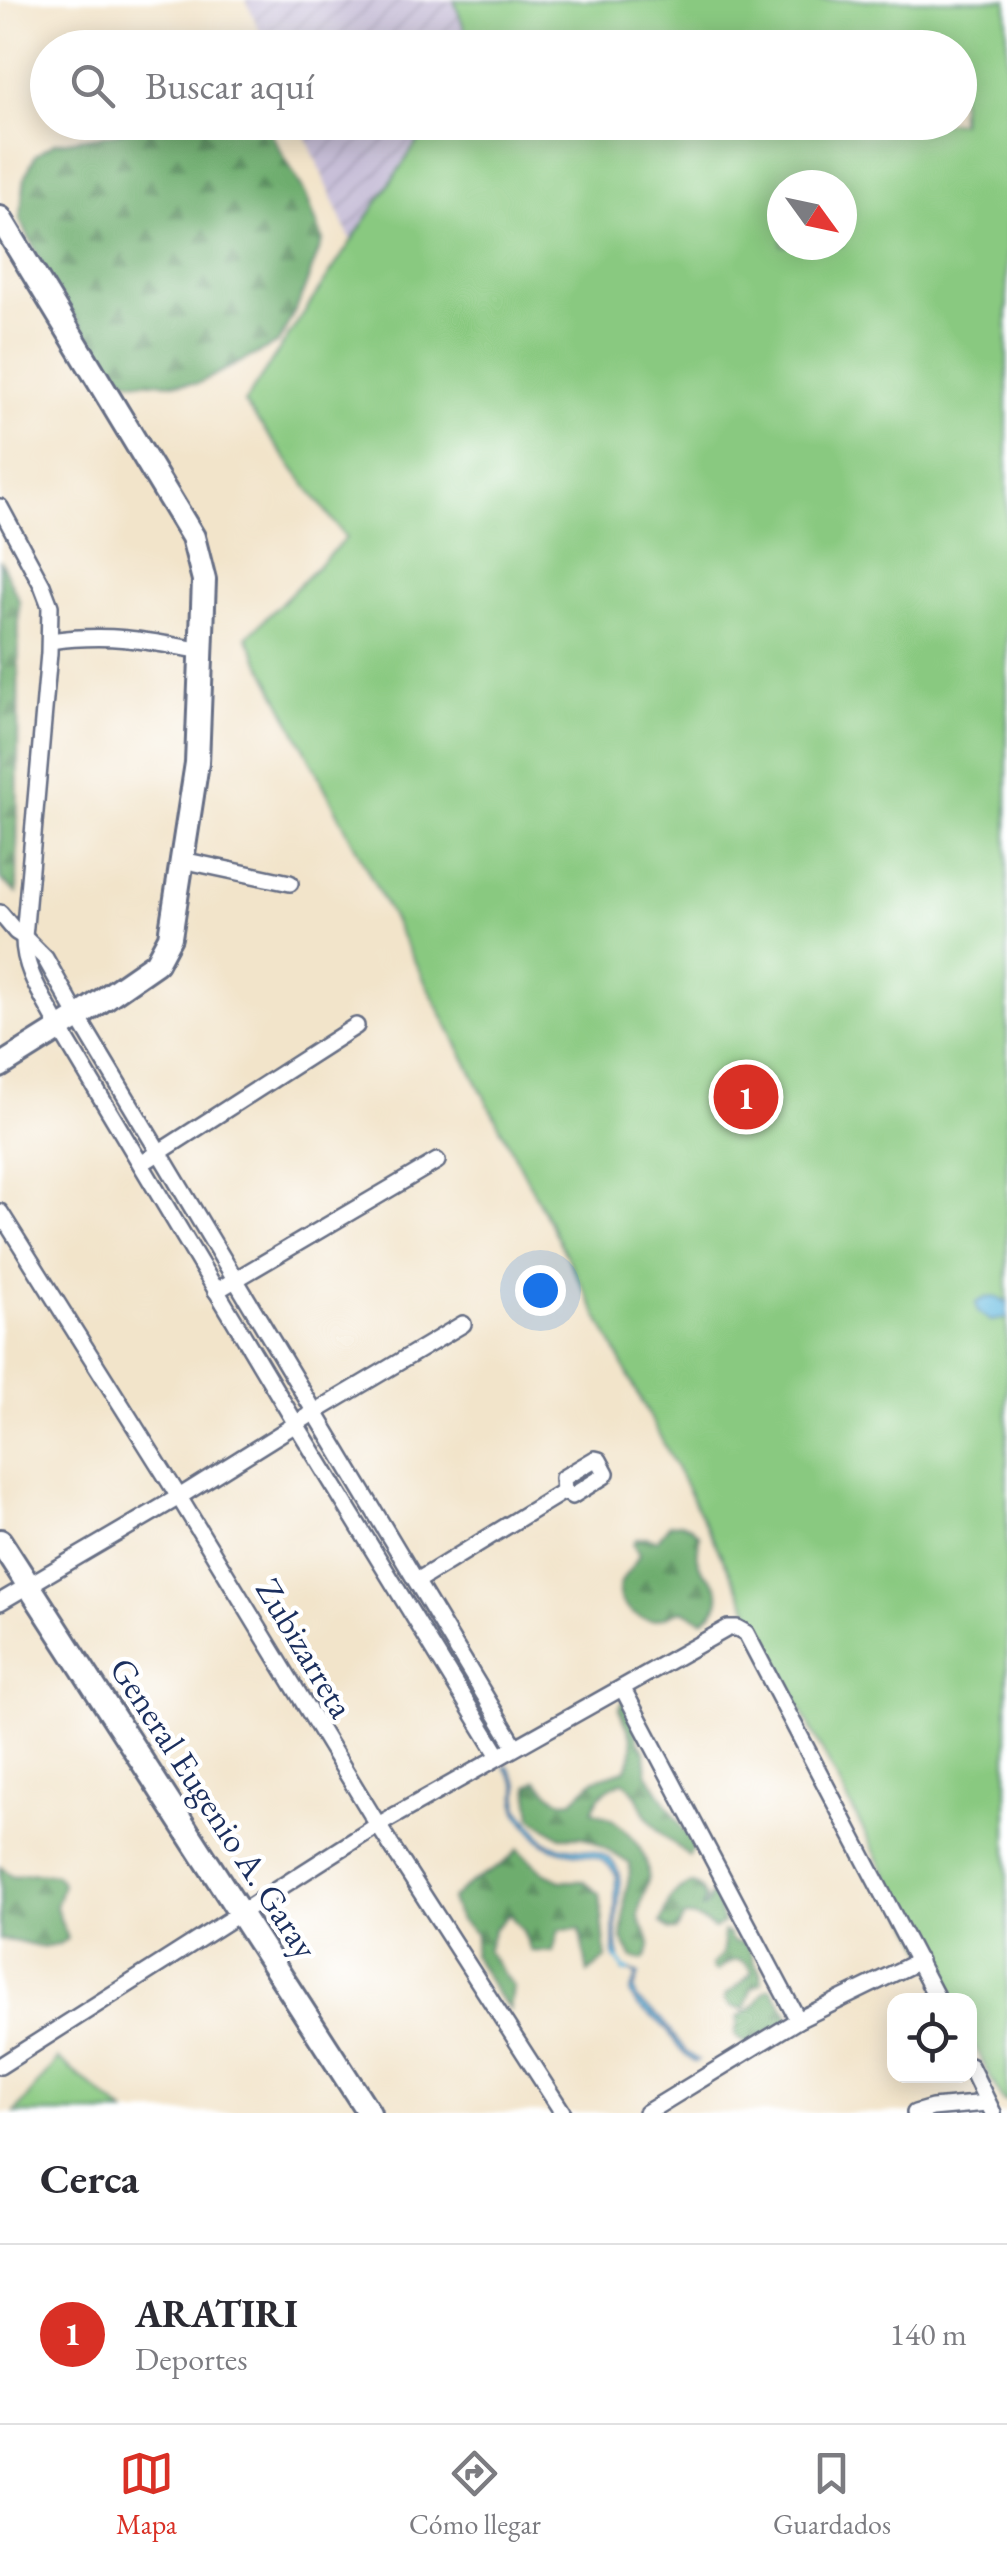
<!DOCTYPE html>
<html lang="es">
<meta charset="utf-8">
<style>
:root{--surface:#fff;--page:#f2f2f3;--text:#2b2b33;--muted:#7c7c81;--line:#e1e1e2;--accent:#d93025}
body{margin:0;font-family:"EB Garamond",serif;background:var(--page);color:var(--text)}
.controls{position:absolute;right:30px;bottom:30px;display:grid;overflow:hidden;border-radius:20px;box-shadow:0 5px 25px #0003}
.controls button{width:90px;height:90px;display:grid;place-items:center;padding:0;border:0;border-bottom:2px solid var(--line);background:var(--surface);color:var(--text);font:50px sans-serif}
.compass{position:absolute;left:767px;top:170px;width:90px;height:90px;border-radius:50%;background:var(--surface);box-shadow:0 5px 25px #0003;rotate:123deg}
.you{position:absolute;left:540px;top:1290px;width:35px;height:35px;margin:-25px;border:8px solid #fff;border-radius:50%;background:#1a73e8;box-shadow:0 0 0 15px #1a73e833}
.badge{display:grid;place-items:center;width:65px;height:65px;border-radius:50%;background:var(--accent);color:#fff;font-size:32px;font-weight:700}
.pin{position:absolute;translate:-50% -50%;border:5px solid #fff;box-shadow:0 2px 10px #0006}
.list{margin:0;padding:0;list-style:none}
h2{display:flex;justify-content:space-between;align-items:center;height:130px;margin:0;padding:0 40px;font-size:42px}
h2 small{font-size:32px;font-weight:400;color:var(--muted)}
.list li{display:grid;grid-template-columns:65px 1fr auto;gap:30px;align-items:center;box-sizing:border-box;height:180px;padding:0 40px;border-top:2px solid var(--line)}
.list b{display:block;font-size:38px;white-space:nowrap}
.list p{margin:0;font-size:32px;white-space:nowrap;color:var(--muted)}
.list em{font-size:32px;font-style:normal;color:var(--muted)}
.icon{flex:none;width:55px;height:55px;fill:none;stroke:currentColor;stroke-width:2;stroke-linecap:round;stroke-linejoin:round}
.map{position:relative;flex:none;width:1007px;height:2113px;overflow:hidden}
.search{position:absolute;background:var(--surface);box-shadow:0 5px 25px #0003;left:30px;right:30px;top:30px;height:110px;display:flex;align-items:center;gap:25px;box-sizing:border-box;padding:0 35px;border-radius:55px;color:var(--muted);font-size:38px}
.sheet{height:310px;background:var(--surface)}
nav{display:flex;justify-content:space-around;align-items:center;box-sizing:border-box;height:140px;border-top:2px solid var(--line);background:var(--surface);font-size:28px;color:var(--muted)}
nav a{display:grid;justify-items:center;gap:5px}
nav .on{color:var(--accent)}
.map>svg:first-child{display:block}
</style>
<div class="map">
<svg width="1007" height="2113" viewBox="0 0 1007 2113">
<defs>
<pattern id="industrial-furrows" width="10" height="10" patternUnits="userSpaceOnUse" patternTransform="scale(2.5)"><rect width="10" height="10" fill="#c8bfd8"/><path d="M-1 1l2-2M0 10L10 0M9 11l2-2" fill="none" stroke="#aba4bc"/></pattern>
<pattern id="forest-firs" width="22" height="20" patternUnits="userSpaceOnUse" patternTransform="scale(2.5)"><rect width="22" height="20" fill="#6ead6e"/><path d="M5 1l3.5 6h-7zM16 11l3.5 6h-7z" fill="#5a8d5e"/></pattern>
</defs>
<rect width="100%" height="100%" fill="#fff"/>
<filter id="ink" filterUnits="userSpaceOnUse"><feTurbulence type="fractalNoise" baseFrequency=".01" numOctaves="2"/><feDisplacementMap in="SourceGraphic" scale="20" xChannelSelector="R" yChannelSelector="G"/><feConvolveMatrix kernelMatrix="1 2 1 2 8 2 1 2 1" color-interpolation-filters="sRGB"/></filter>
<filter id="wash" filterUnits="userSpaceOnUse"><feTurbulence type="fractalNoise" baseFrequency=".0048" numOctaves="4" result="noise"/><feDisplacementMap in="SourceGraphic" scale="40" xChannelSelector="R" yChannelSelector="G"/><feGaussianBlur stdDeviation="2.25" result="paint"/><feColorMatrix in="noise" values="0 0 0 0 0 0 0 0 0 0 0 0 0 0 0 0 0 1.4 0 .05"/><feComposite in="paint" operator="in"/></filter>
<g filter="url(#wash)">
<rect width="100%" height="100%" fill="#f2e4ca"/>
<g fill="url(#industrial-furrows)">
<path d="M246,0H454L471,47H267Z"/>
<path d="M300,123H430L351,241Z"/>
</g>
<g fill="#89c980" stroke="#527c6f" stroke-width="2.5" fill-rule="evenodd">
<path d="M454,0H1007V2102L1002,2100L970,2037V2000H951L247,637L346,538L244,403L430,123L960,122V48L471,47ZM782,185H842V245H782Z"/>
<path d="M58,2059L125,2113H15Z"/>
</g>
<g fill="url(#forest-firs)" stroke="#446e66" stroke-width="2.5">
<path d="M141,123H268L273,137L306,195L323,240L299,303L278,343L197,384L131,381L112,370L49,279L20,219L25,176L36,155L54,143L117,133Z"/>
<path d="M0,560L19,600L17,893L0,879Z"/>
<path d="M681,1523L691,1527L699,1535C699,1545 695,1559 701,1568C703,1573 709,1576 712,1580C726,1596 718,1610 702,1620L682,1610C673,1614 662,1620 651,1620C636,1619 617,1605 619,1589C620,1577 635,1567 639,1554L633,1544L636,1539L646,1537L657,1540L670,1524Z"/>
<path d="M624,1699L634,1719L638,1741L645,1751L647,1773L682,1828L690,1837L694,1846L689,1856C675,1845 656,1831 647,1816C639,1803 636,1791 624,1781C606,1789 599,1793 592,1811C599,1814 607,1816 613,1820C632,1834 650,1856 648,1879C647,1891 637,1905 639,1917C642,1935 659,1939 644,1960L633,1958L622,1940C624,1925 624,1912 625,1897C626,1886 631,1877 630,1864L593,1841L583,1837H561L532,1818L528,1786L537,1780L553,1796L563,1801L573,1800L595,1779L625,1770C640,1746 629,1731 619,1709Z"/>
<path d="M518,1849L542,1871L561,1881H583L600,1894L606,1959L588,1973L580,1929L559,1930L553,1952L531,1951L523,1931L509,1914L494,1929L487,1951L513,1987L510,2010L496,1993L473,1955L476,1934L459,1920L451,1900C473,1875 497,1875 518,1849Z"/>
<path d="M0,1867L13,1876L35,1873L56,1875L63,1884L56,1907L67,1939C43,1957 25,1939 0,1940Z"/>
<path d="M692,1884C701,1887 703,1891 706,1899L702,1908L707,1905L711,1895L716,1896L723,1923L714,1929C706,1922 695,1916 684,1917L676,1930H670L661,1923C666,1906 672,1888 692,1884Z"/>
<path d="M723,1932L728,1933L733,1942L745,1943L749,1947L754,1963L761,1972L762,1983L752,1988L745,2009C735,2009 725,2006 725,1996C734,1987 745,1982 752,1972C743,1954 730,1959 718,1971L713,1970L712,1965L722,1954L724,1943Z"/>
<path d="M771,1988L789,2015L787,2021L747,2044L737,2038L735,2033L738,2023L737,2018C742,2013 748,2012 753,2007C761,2000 760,1992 771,1988Z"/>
</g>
<g fill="#62b9df" stroke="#3e749e" stroke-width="2.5">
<path d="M995,1297L1007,1302V1318L991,1321L978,1312L976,1303L986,1298Z"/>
<path d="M508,1766L519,1785L518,1808L546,1842C559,1849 577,1848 592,1851C629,1860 619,1889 617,1917C616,1930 616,1944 619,1957L615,1959L614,1954L616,1875C601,1845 563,1861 541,1841C536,1836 519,1817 517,1811C513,1803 518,1796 517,1788C516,1781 509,1773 505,1767Z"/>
<path d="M626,1969L639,1974L634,1990L637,2000L662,2020L686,2052L698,2060L695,2062C675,2050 677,2040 663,2026C650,2012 636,2012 630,1992L637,1977L632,1972L624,1971Z"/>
</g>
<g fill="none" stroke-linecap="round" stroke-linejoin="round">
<path stroke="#62b9df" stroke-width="4" d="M616,1957L626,1971L629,1970"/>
</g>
</g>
<g filter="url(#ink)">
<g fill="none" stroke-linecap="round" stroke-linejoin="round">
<defs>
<g id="street">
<path d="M0,507L42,585L50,606L49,653L24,937C23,970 45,1000 60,1029L296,1424L499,1756"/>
<path d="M50,641C108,633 144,640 202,651"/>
<path d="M182,860L290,883"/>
<path d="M0,913L16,932L24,937L45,958L78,1017L515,1746"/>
<path d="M141,1164L356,1026"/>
<path d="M0,1212L179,1497L378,1825L563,2113"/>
<path d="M216,1291L437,1161"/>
<path d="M417,1581L564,1491L572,1496L604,1476L606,1473L599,1460L595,1459L563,1478L564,1491"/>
<path d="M0,1602L179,1497L315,1412L463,1324"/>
<path d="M623,1689L798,2020"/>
<path d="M0,2066L378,1825L728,1628H737L746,1633L938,2000"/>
<path d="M970,2066L993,2113"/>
<path d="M646,2113L798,2020L919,1961"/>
<path d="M915,2113L932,2108L987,2103"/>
</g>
<g id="secondary">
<path d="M0,218L193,537L204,580L197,763L170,937L156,963L78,1017L0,1066"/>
<path d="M0,1541L369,2113"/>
</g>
</defs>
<use href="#street" stroke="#666e84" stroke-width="20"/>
<use href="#secondary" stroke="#666e84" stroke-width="28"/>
<use href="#street" stroke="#fff" stroke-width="15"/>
<use href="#secondary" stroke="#fff" stroke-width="22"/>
</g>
</g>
<g text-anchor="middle" stroke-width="9" stroke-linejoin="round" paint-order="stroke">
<g font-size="35" fill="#1b2f5e" stroke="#fff">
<text transform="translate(305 1648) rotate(59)" y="12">Zubizarreta</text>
<text transform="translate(214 1808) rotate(57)" y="12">General Eugenio A. Garay</text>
</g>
</g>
</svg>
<div class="controls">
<button><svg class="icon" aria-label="locate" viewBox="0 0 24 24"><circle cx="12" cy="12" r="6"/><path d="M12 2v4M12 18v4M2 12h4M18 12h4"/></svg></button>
</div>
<svg class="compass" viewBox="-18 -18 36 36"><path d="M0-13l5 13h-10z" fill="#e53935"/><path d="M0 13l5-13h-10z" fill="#7c7c81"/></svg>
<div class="you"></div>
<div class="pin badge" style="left:746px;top:1097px">1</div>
<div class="search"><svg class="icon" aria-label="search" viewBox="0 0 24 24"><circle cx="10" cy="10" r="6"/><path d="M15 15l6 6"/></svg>Buscar aquí</div>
</div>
<section class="sheet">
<h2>Cerca<small></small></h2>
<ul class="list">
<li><span class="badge">1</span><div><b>ARATIRI</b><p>Deportes</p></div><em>140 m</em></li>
</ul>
</section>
<nav>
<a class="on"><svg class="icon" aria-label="map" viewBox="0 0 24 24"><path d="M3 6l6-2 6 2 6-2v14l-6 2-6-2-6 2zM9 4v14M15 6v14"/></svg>Mapa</a>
<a><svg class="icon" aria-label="directions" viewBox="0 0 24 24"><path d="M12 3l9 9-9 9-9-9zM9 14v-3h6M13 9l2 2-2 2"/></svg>Cómo llegar</a>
<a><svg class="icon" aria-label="saved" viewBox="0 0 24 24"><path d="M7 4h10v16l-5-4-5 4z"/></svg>Guardados</a>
</nav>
